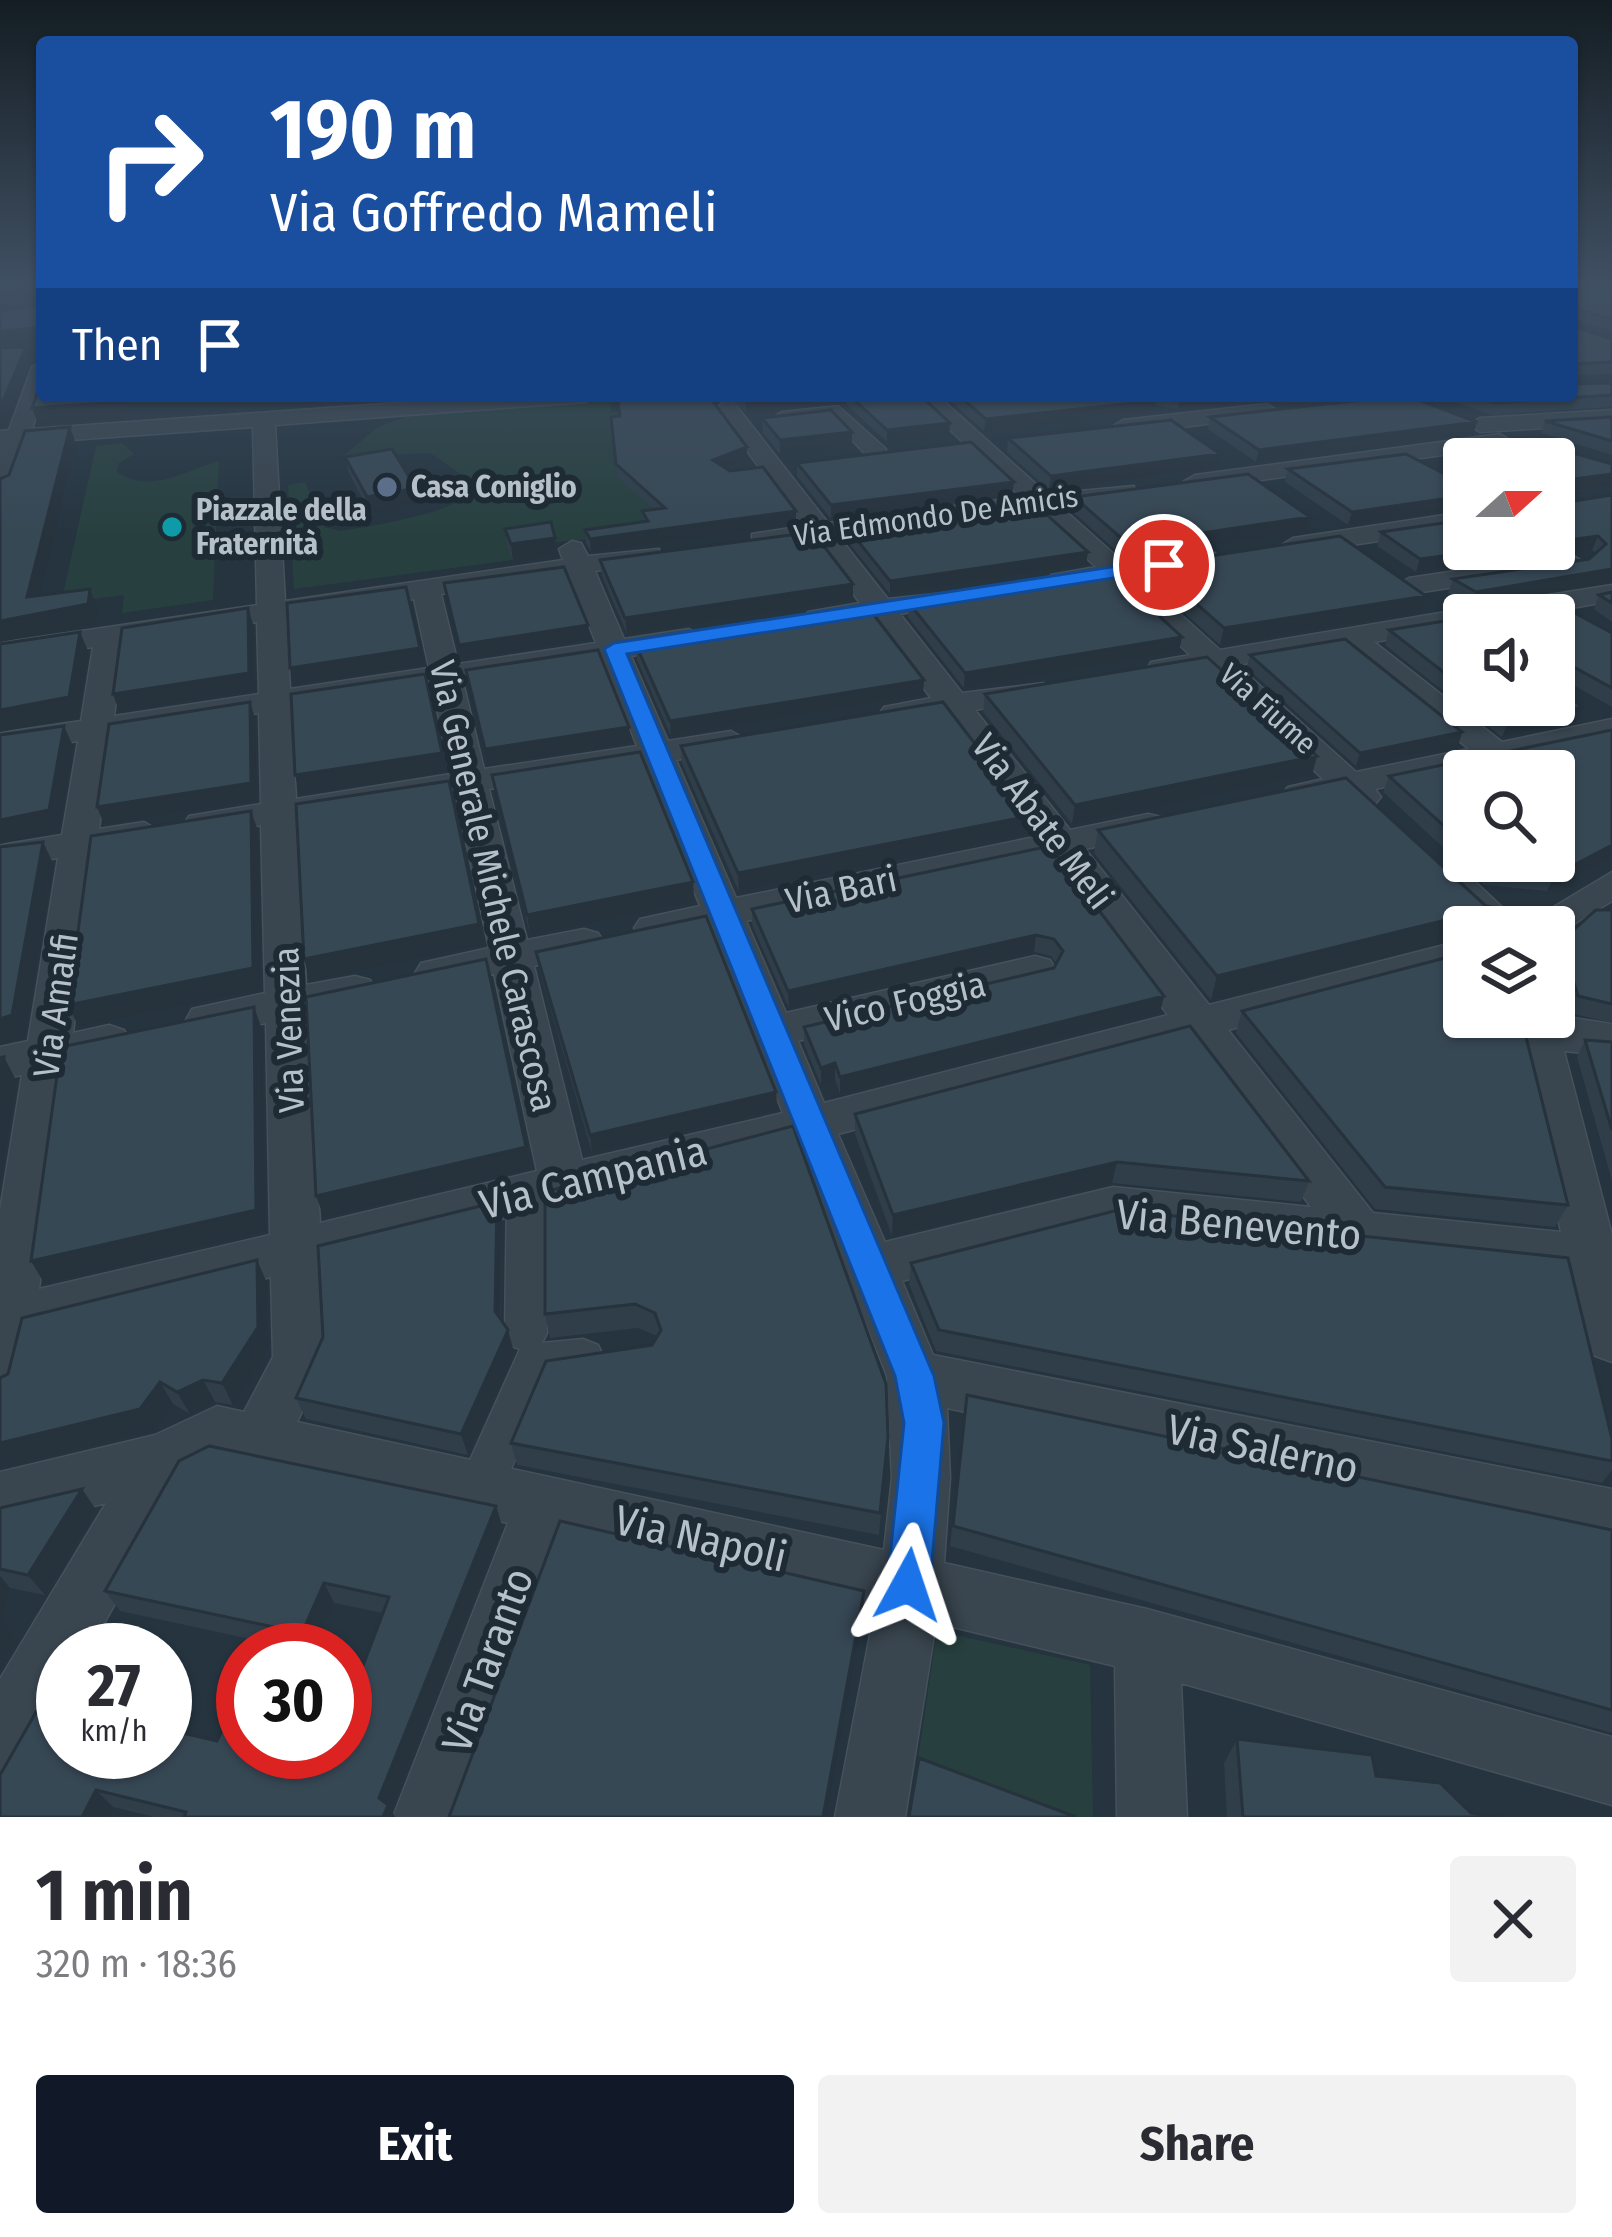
<!DOCTYPE html>
<meta charset="utf-8">
<style>
:root{--surface:#fff;--page:#f2f2f3;--text:#2b2b33;--muted:#7c7c81;--accent:#111827}
body{margin:0;font-family:"Fira Sans Condensed",sans-serif;background:var(--page);color:var(--text);height:100vh;display:flex;flex-direction:column;font-size:45px;white-space:nowrap}
*{box-sizing:border-box;margin:0}
p{font-size:39px;color:var(--muted)}
.icon{flex:none;width:66px;height:66px;fill:none;stroke:currentColor;stroke-width:2;stroke-linecap:round;stroke-linejoin:round}
.map{position:relative;height:1817px;overflow:hidden}
.details{display:flex;flex-direction:column;background:var(--surface);flex:1}
.details>*{flex:none}
.top-card{position:absolute;left:36px;top:36px;width:1542px;height:366px;border-radius:12px;box-shadow:0 3px 9px #0004;background:#1a4fa0;color:#fff;overflow:hidden}
.needle{width:78px;rotate:69deg}
.buttons{position:absolute;left:1443px;top:438px;display:grid;gap:24px}
.buttons a{display:grid;place-items:center;width:132px;height:132px;border-radius:12px;background:var(--surface);box-shadow:0 3px 9px #0004;font-size:60px}
.speed{position:absolute;left:36px;top:1623px;display:flex;gap:24px;font-size:60px;font-weight:700;text-align:center}
.speed>*{display:grid;place-content:center;width:156px;height:156px;border-radius:50%;background:var(--surface);box-shadow:0 3px 9px #0004;line-height:1}
.speed small{font-size:30px;font-weight:400}
.speed .limit{border:18px solid #d22;background:#fff;color:#111}
.pin{position:absolute;display:grid;place-items:center;width:102px;height:102px;color:#fff;margin:-51px;border:6px solid #fff;border-radius:50%;box-shadow:0 3px 12px #0007}
.me{position:absolute;width:132px;margin:-66px;rotate:5deg;stroke-linejoin:round;filter:drop-shadow(0 0 9px #0008)}
.turn{display:flex;align-items:center;gap:42px;height:252px;padding:0 36px;font-size:54px}
.turn .icon{width:156px;height:156px;stroke-width:2.5}
.turn b{display:block;font-size:84px;line-height:102px}
.then{display:flex;align-items:center;height:114px;padding:0 36px;background:#0003;gap:24px;font-size:45px}
.round{display:grid;place-items:center;flex:none;width:126px;height:126px;border-radius:12px;background:var(--page)}
.headline{display:flex;align-items:center;justify-content:space-between;height:204px;padding:0 36px}
h1{font-size:72px;font-weight:700;line-height:90px}
.cta{display:flex;gap:24px;margin-top:auto;padding:24px 36px}
.cta a{flex:1;height:138px;border-radius:12px;background:var(--accent);color:#fff;font-size:48px;font-weight:700;line-height:138px;text-align:center}
.cta a+a{background:var(--page);color:var(--text)}
.map>svg:first-child{display:block}
.green{fill:#27403f}
.lines{fill:none;stroke-linecap:round;stroke-linejoin:round}
.pedestrian-casing{stroke:#45515b;stroke-width:3}
.minor-casing{stroke:#45515b;stroke-width:3}
.pedestrian{fill:#39454f;fill-rule:evenodd}
.minor{fill:#39454f;fill-rule:evenodd}
.wall{fill:#2f3e49;fill-rule:evenodd}
.shaded-wall{fill:#26323c}
.building{fill:#374855;stroke:#26323c;stroke-width:3}
.route{fill:#1a73e8;stroke:#114b97;stroke-width:3}
.service-dot{fill:#5c6f8a;stroke:#1e2a34;stroke-width:4.5}
.culture-dot{fill:#0f9aa8;stroke:#1e2a34;stroke-width:4.5}
.labels{text-anchor:middle;stroke-width:12;stroke-linejoin:round;paint-order:stroke}
.far-poi-label{font-size:30px;font-weight:bold;fill:#b5c0c9;stroke:#1e2a34;text-anchor:start}
.far-street-label{font-size:30px;fill:#b5c0c9;stroke:#1e2a34}
.street-label{font-size:36px;fill:#b5c0c9;stroke:#1e2a34}
.near-street-label{font-size:42px;fill:#b5c0c9;stroke:#1e2a34}
</style>
<div class="map">
<svg width="1612" height="1817" viewBox="0 0 1612 1817">
<rect width="100%" height="100%" fill="#25343f"/>
<path class="green" d="M610,401l1,11 55,-4 37,60 -54,66 -141,12 4,14 -218,29 -6,-104 17,-3 20,45 15,4c31,-5 125,-19 138,-45l-48,-33 -88,4 36,-30 26,-10z
M122,443l12,11 -15,9 -2,9c33,23 69,-2 102,-11l-6,139 -91,13 2,-18 -63,8 35,-157z
M937,1631l153,34 3,152h-80l-98,-38z"/>
<g class="lines">
<g class="pedestrian-casing">
<path id="pedestrian" d="M526,1179l13,4 6,11 2,139 -5,10 41,-4 15,6 6,13 -6,13 -50,9 -52,125 -16,6 -16,-6 -7,-16 63,-140 -9,-3 -6,-13 2,-139 6,-11z"/>
</g>
<g class="minor-casing">
<path id="minor" d="M42,361l1,35 -11,33 463,-33h102l-11,6 -311,23 10,176 278,-41 -4,-11 13,-8 9,2 7,13 71,-7v12l-64,10 29,68 65,-10 15,9 -15,9 -58,9 37,85 63,-10 17,10 -5,7 -67,12 60,138 299,-61 -91,-122 -60,6 -5,-7 5,-7 47,-9 -59,-80 -64,6 -5,-6 5,-6 52,-9 -46,-62 -62,5v-12l51,-8 -88,-118 11,-7 8,2 94,120 193,-26 -107,-101h24l109,98 87,-8v10l-73,11 63,56 91,-10v12l-76,12 81,73 244,-41 12,6h-12v12l-90,15 128,100 110,-23v20l-237,50 6,8 -6,7h-24l-10,-8 -41,9 -18,-11 6,-7 35,-8 -116,-108 -56,5 -4,-7 4,-7 39,-7 -78,-73 -61,5v-12l45,-8 -61,-56 -196,26 49,62 84,-9v12l-72,12 62,79 82,-10 5,7 -5,7 -69,13 95,120 78,-16 13,3 5,8 -5,8 -76,16 124,156 255,-65v28l-236,62 145,183 188,19 -48,-215 41,-2 58,9v32l-48,-5 48,184v127l-19,-7 -22,-79 -458,-49 -211,54 31,74 679,134v60l-665,-141 3,70 -6,85 203,46 465,128v68l-431,-122 6,134h-70l-2,-151 -179,-43 -31,194h-70l40,-208 -311,-74 -101,282h-70l115,-294 -287,-62 -37,20 -95,169h-26c0,48 -14,107 -63,127v-98l106,-176 -106,27v-58l155,-37 62,-29 27,6 29,-55 -2,-80 -238,60 -14,58 -19,7v-192l22,-135 -22,4v-32l28,-6 30,-183 -58,9v-22l62,-10 16,-94 -78,12v-20l81,-12 12,-74 -93,14v-18l257,-38 -4,-178 -225,16 -16,48 -12,7v-67l9,-1 23,-63zM569,575l27,68 -138,21 -17,-70zM414,599l15,69 -139,21 -4,-71zM257,622l2,72 -145,22 10,-74zM1343,647l126,102 -113,23 -119,-107zM603,660l34,86 -153,23 -21,-87zM432,686l19,88 -155,25 -5,-91zM259,713l2,91 -72,12 -5,8 18,11 59,-10 4,168 -73,16 -6,11 6,11 15,4 59,-12 4,212 -231,54 29,-224 56,-13 7,-11 -7,-11 -15,-5 -36,8 23,-181 61,-11 5,-8 -18,-11 -45,7 12,-93zM644,765l56,141 -60,13 -6,9 6,9 14,4 56,-12 73,184 -201,47 -48,-194 64,-15 6,-9 -6,-9 -14,-4 -57,11 -38,-151zM456,795l33,153 -68,15 -6,10 6,10 15,4 58,-13 43,197 -217,52 -12,-209 62,-14 6,-10 -6,-10 -15,-4 -49,9 -9,-165zM1050,857l118,158 -344,88 -26,-62 237,-57 15,-4 6,-10 -6,-10 -15,-4 -249,57 -40,-92zM1187,1041l124,166 -198,-20 -228,55 -47,-108zM796,1145l91,231 5,102 -8,72 -587,-128 30,-63 -5,-95z
M1267,404l11,7 -3,5 -152,18 -11,-7 11,-7z
M838,406l48,43v10h-16l-37,-39 -51,6 -11,-7 11,-7z
M1612,410v14l-132,8 -11,-7 11,-7z
M1500,434l11,7 -3,5 -313,43 -12,-7 12,-7z
M1464,512v16l-171,26 -13,-8 13,-8z
M1570,554l14,8 -4,6 -171,26 -14,-8 14,-8z
M1612,585v16l-80,14 -41,-4 14,-9z
M1454,870l13,4 55,52 90,-54v29l-58,35v-9h-75l-44,-45z"/>
</g>
<use href="#pedestrian" class="pedestrian"/>
<use href="#minor" class="minor"/>
</g>
<path class="wall" d="M1572,282h40v49l-38,-11v7l38,12v35l-38,1 -1,9 39,-1v24l-121,8 -51,-19h132z
M617,396h304l29,27 -1,13 -62,6 -41,-38 -100,8 -20,-15 -10,9 31,53 -21,9 70,57 -205,27 -5,-9 -1,-13 58,-9 -1,-10 11,-2 -36,-32 -6,-60 8,-1z
M945,396h357l-124,13 -22,-4 -6,8 -166,18z
M1210,417l267,5 -4,12 -217,28 -48,-33z
M1612,417v38l-71,-22 4,-12z
M762,418l90,14v14l-72,8 -17,-21z
M1008,438l209,30 -168,22 -42,-38z
M1521,438l91,26v22l-55,7 -1,11 56,-9v87l-133,23 75,-3 58,31v74l-55,-31 -1,10 26,21 -6,15 -74,15 -117,-92 4,-15 68,-11 7,2v84h90v-90h-84l3,-9 -25,-13 5,-14 136,-20 7,-6 -4,-3 -176,22 -39,-26 4,-14 83,-12v29h90v-90h-90v16l-21,-14 4,-13z
M345,457l75,48 -49,9 -22,-41z
M797,463l215,33 -181,23 -34,-43z
M1288,469l176,15v25l-116,16 -63,-43z
M1074,497l236,20 -4,14 -181,28 -53,-48z
M505,529l50,9 2,18 -44,6 -6,-16z
M849,530l237,35 -196,29 -42,-52z
M600,560l253,40 -226,34 -25,-58z
M1152,565l269,47 -201,33 -71,-64z
M1612,592v30l-18,-13 5,-14z
M909,603l270,49 -215,36 -56,-71z
M636,645l287,50 -252,41 -34,-76z
M1250,655l212,77 -4,14 -102,20 -109,-98z
M985,694l327,81 -240,49 -89,-112z
M1612,730v127l-65,34 -63,-6 -101,-93 6,-16zM1464,771h90v90h-90z
M681,746l346,88 -288,58 -57,-129z
M492,775l201,107 1,20 -164,33z
M1098,830l397,78 -8,19h-23l-253,73 -117,-147z
M1050,846l114,150 -4,16 -320,82 -5,-14 -14,5 -17,-41v-17l250,-59 2,-5 -5,-7 -17,-4 -245,56 -37,-83v-16z
M1612,910v113l-42,-10 -16,-53v-4l7,-15z
M536,952l240,140 1,18 -185,43 -53,-184z
M1242,1011l326,194 -13,22 -180,-18 -139,-176z
M1585,1040l27,2v139l-35,-124z
M855,1114l454,67 -8,21 -189,-19 -220,53 -37,-102z
M545,1192l343,245 -9,98 -362,-70 -6,-22 141,-98 5,-9 -19,-8 -88,10 -5,-24z
M502,1223l-1,96 13,33 -46,103 -162,-36 -10,-21z
M911,1263l701,198v9l-10,13 -666,-132 -27,-67z
M267,1283l1,67 -35,55 -18,-3 -25,12 -17,-10 -19,27 -154,37z
M964,1416l648,114v203l-662,-187z
M82,1489l14,21 -51,85 -35,-7 -8,35 16,18 -18,29v-162z
M496,1506l6,20 -111,284 4,7h-241l-41,-10 -6,10h-107l63,-65 154,-11 144,-70 22,-58 -49,-10 -20,47h-12l-182,-39 -15,-20z
M1237,1739l139,37 95,37 31,4h-275l-3,-54z"/>
<path class="shaded-wall" d="M37,288l5,15 -42,4v-15z
M40,327l2,15 -42,5v-15z
M26,347l5,15 -25,64 -6,3v-21z
M122,396h8l-4,22 -88,6 -6,-16z
M224,396h63v2l-61,4z
M391,396h41l-40,3z
M714,396h12l-15,15v-12z
M796,396h50v8l-100,8 -1,-12z
M1157,396l-1,9 -6,8 -166,18 2,-12z
M1195,396h107l-124,13 2,-11z
M1477,422l-4,12 -217,28 3,-12z
M950,423l-1,13 -62,6v-12z
M70,427l6,17 -41,170 55,-25 7,19 -2,15 -95,19v-21l27,-24z
M852,432v14l-72,8v-14z
M747,447v12l-33,14 -1,-13z
M1220,454l-3,14 -168,22 2,-14z
M1612,474v12l-58,7 4,-12z
M1014,482l-2,14 -181,23v-14z
M416,488l4,17 -49,9 -4,-17z
M1464,496v13l-116,16 4,-13z
M796,511v14l-205,27 -1,-13z
M1310,517l-4,14 -181,28 3,-15z
M1598,536l-6,14 -176,22 4,-13 75,-10h59v-7z
M555,538l2,18 -44,6 -2,-18z
M1088,552l-2,13 -196,29v-13z
M1612,569v13l-141,24 5,-14z
M853,584v16l-226,34 -2,-16z
M1426,596l-5,16 -201,33 4,-17z
M248,608l5,16 1,66 -135,21 -6,-17z
M588,625l2,14 -129,20 -2,-14z
M80,632l8,19 -11,66 -77,15v-22z
M1182,637l-3,15 -215,36 1,-15z
M420,648l4,16 -130,20 -4,-16z
M924,680l-1,15 -252,41 -1,-15z
M250,702l5,16 1,82 -152,24 -7,-17z
M1582,707l-6,15 -74,15 6,-15z
M64,726l9,20 -15,85 -58,13v-24z
M629,727l2,15 -143,23 -3,-16z
M1462,732l-4,14 -102,20 4,-13z
M442,753l4,18 -146,23 -5,-19z
M1317,756l-5,19 -240,49 3,-19z
M251,811l7,20 2,158 -182,37 -10,-21z
M1030,816l-3,18 -288,58 -1,-19z
M43,842l10,21 -29,174 -24,8v-26z
M1612,845v12l-65,34 8,-16z
M693,882l1,20 -164,33 -3,-20z
M1495,908l-8,19h-23v10l-253,63 6,-24z
M479,924l5,20 -174,36 -6,-21z
M1036,935l-2,17 -245,56 -1,-17z
M1164,996l-4,16 -320,82v-17z
M254,1007l8,22 3,202 -221,52 -13,-22z
M4,1057l12,23 -16,102v-101z
M835,1063v17l-14,5v-17z
M776,1092l1,18 -185,43 -2,-18z
M526,1147l4,21 -206,49 -8,-21z
M1117,1162l-5,21 -220,53 1,-21z
M497,1202l5,21 -2,110 -5,-22z
M257,1260l10,23 1,67 -35,55 -11,-22z
M508,1330l6,22 -46,103 -7,-21z
M203,1380l12,22 -25,12 -13,-22z
M160,1382l13,22 -19,27 -154,37v-25z
M82,1489l14,21 -51,85 -17,-20z
M496,1506l6,20 -111,284 4,7h-12l-4,-19z
M0,1576l10,12 -8,35 16,18 -18,29z
M324,1583l10,20 -20,47h-3l-9,-17z
M864,1591l-1,21 -37,205h-3z
M165,1669l13,16 -13,24z
M96,1790l17,17 -6,10h-25z"/>
<path class="building" d="M0,282h42v114h80l-1,6 -89,6 10,-28 -2,-53 -40,5v-21l42,-6 -5,-17 -37,4z
M1572,282h40v37l-39,-11 1,19 38,12v23l-36,2 -3,20 39,-1v12l-117,8 -20,-7h97z
M26,347l-26,61v-60z
M617,396h97l-3,3 36,48 -34,13 17,11 33,-4 33,44 -206,28 -5,-9 63,-9 -6,-10 23,-3 -49,-44 -5,-47 9,-1z
M740,396h56l-51,4z
M850,396h71l29,27 -63,7z
M959,396h197l-4,5 -166,18z
M1399,396h9l69,26 -218,28 -49,-33z
M831,410l21,22 -72,8 -18,-22z
M1612,417v24l-67,-20z
M1171,420l49,34 -169,22 -43,-38z
M70,427l-43,170 63,-8 -2,15 -88,17v-142l9,-4 16,-44z
M1521,438l91,26v10l-54,7 -2,23 56,-9v74l-136,23 -23,-13 136,-20 17,-15 -8,-8 -44,6v-83h-90l-17,-11z
M971,442l43,40 -183,23 -34,-42z
M392,449l24,39 -49,9 -22,-40z
M1406,454l58,30v12l-112,16 -64,-43z
M1248,474l62,43 -182,27 -54,-47z
M1036,505l52,47 -198,29 -41,-51z
M1464,520v29h31l-75,10 -39,-27z
M551,522l4,16 -44,6 -6,-15z
M813,532l40,52 -228,34 -25,-58z
M1340,536l86,60 -202,32 -72,-63z
M564,567l24,58 -129,20 -15,-62z
M1112,573l70,64 -217,36 -56,-70z
M406,587l14,61 -130,20 -3,-65z
M1612,592v11l-13,-8z
M1554,602l58,31v55l-53,-29 -3,27 26,21 -74,15 -22,-17h68v-90h-82l1,-10z
M248,608l1,65 -136,21 9,-66z
M870,610l54,70 -254,41 -34,-76z
M1457,619l7,2v67l-75,-58z
M80,632l-11,65 -69,13v-66z
M1345,639l117,93 -102,21 -110,-98z
M598,650l31,77 -144,22 -19,-79z
M1207,657l110,99 -242,49 -90,-111z
M425,674l17,79 -147,22 -4,-81z
M250,702l1,81 -154,24 12,-83z
M943,702l87,114 -292,57 -57,-127z
M64,726l-15,84 -49,10v-85z
M1612,730v115l-57,30 -64,-6 -9,-8h72v-90h-90v73l-75,-68z
M640,752l53,130 -166,33 -35,-140z
M1346,778l140,128 9,2 -278,68 -119,-146z
M449,781l30,143 -175,35 -8,-155z
M251,811l2,157 -185,37 23,-169z
M43,842l-31,173 -12,4v-172z
M1050,846l114,150 -324,81 -5,-14 -14,5 -17,-41 250,-59 9,-17 -9,-12 -18,-4 -248,56 -36,-82z
M1596,910h16v94l-34,-8 -17,-55z
M706,916l70,176 -186,43 -54,-183z
M1464,953v64h57l47,188 -183,-18 -143,-176z
M486,959l40,188 -210,49 -10,-199z
M254,1007l2,203 -225,51 30,-214z
M1190,1026l119,155 -192,-19 -224,53 -38,-101z
M1585,1040l27,2v88z
M4,1057l-4,24v-23z
M793,1126l93,258 2,53 -8,76 -369,-70 35,-82 106,-16 9,-15 -6,-17 -20,-9 -90,10v-122z
M497,1202l-2,109 13,19 -47,104 -165,-36 27,-61 -5,-91z
M1118,1210l450,48 44,181v22l-673,-131 -28,-67z
M257,1260l1,67 -36,56 -19,-3 -26,12 -17,-10 -20,27 -140,34v-65l8,-4 14,-56z
M967,1395l645,135v180l-659,-184z
M209,1446l287,60 -117,292 9,7 -5,12h-199l2,-5 -90,-22 -14,27h-82v-42l63,-110v87h102v-23l52,12 26,-56v67h102v-85l16,4 28,-74 -65,-14 -22,50 -197,-42 74,-130z
M82,1489l-54,86 -28,-6v-61z
M560,1521l304,70 -41,226h-374z
M76,1643l27,7h-31z
M1237,1739l135,16 4,21 64,7 31,30 31,4h-259z
M919,1758l157,59h-167z"/>
<linearGradient id="sky" x2="0" y2="1"><stop stop-color="#141d23"/><stop offset="0.53" stop-color="#405063"/><stop offset="1" stop-color="#405063" stop-opacity="0"/></linearGradient>
<rect width="1612" height="536" fill="url(#sky)"/>
<path class="route" d="M1164,559l7,2v8l-544,85 307,722 10,47 -14,162 -6,15 -16,7 -15,-7 -6,-15 17,-162 -9,-47 -291,-727 10,-6z"/>
<circle class="service-dot" cx="387" cy="487" r="12"/>
<circle class="culture-dot" cx="172" cy="527" r="12"/>
<g class="labels">
<g class="far-poi-label">
<text x="411" y="497">Casa Coniglio</text>
<text x="196" y="520">Piazzale della<tspan x="196" dy="34">Fraternità</tspan></text>
</g>
<g class="far-street-label">
<text transform="translate(936 516) rotate(-8)" y="10">Via Edmondo De Amicis</text>
<text transform="translate(1268 709) rotate(42)" y="10">Via Fiume</text>
</g>
<g class="street-label">
<text transform="translate(1043 821) rotate(53)" y="13">Via Abate Meli</text>
<text transform="translate(494 886) rotate(77)" y="13">Via Generale Michele Carascosa</text>
<text transform="translate(841 889) rotate(-12)" y="13">Via Bari</text>
<text transform="translate(905 1001) rotate(-13)" y="13">Vico Foggia</text>
<text transform="translate(55 1005) rotate(-82)" y="13">Via Amalfi</text>
<text transform="translate(288 1030) rotate(-92)" y="13">Via Venezia</text>
</g>
<g class="near-street-label">
<text transform="translate(593 1177) rotate(-14)" y="15">Via Campania</text>
<text transform="translate(1239 1224) rotate(5)" y="15">Via Benevento</text>
<text transform="translate(1263 1448) rotate(12)" y="15">Via Salerno</text>
<text transform="translate(701 1538) rotate(13)" y="15">Via Napoli</text>
<text transform="translate(487 1660) rotate(-70)" y="15">Via Taranto</text>
</g>
</g>
</svg>
<div class="buttons">
<a><svg class="needle" viewBox="-14 -14 28 28"><path d="M0-13l5 13h-10z" fill="#e53935"/><path d="M0 13l5-13h-10z" fill="#7c7c81"/></svg></a>
<a><svg class="icon" aria-label="sound" viewBox="0 0 24 24"><path d="M4 9h4l5-4v14l-5-4H4zM17 9q2 3 0 6"/></svg></a>
<a><svg class="icon" aria-label="search" viewBox="0 0 24 24"><circle cx="10" cy="10" r="6"/><path d="M15 15l6 6"/></svg></a>
<a><svg class="icon" aria-label="layers" viewBox="0 0 24 24"><path d="M12 4l9 5-9 5-9-5zM3 14l9 5 9-5"/></svg></a>
</div>
<div class="speed"><div>27<small>km/h</small></div><div class="limit">30</div></div>
<div class="pin" style="left:1164px;top:565px;background:#d93025"><svg class="icon" aria-label="arrive" viewBox="0 0 24 24"><path d="M6 21V4h12l-3 4 3 4H6"/></svg></div>
<svg class="me" style="left:908px;top:1585px" viewBox="-20 -20 40 40"><path d="M0-17L14 15 0 8-14 15z" fill="#1a73e8" stroke="#fff" stroke-width="4"/></svg>
<div class="top-card">
<div class="turn"><svg class="icon" aria-label="right" viewBox="0 0 24 24"><path d="M7 20v-9h11M14 6l5 5-5 5"/></svg><div><b>190 m</b>Via Goffredo Mameli</div></div>
<div class="then">Then<svg class="icon" aria-label="arrive" viewBox="0 0 24 24"><path d="M6 21V4h12l-3 4 3 4H6"/></svg></div>
</div>
</div>
<section class="details">
<div class="headline"><div><h1>1 min</h1><p>320 m · 18:36</p></div><a class="round"><svg class="icon" aria-label="close" viewBox="0 0 24 24"><path d="M6 6l12 12M18 6L6 18"/></svg></a></div>
<div class="cta"><a>Exit</a><a>Share</a></div>
</section>
